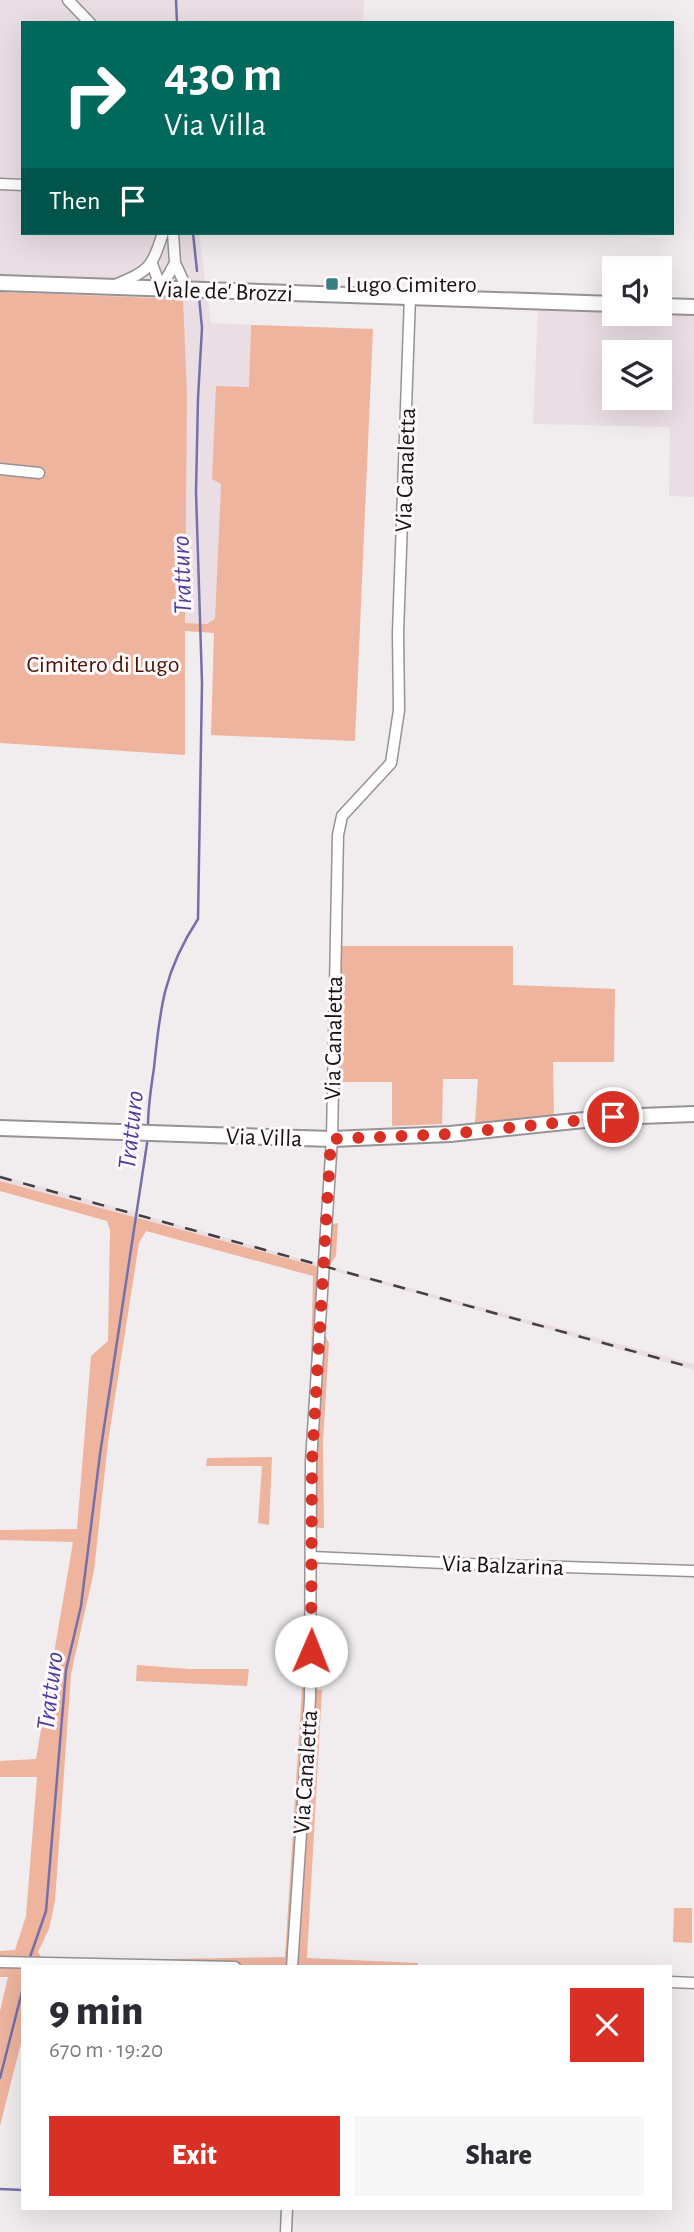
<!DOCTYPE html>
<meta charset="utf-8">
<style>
:root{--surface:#fff;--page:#f7f7f7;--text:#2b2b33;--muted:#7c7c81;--accent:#d93025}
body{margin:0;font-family:"Alegreya Sans",sans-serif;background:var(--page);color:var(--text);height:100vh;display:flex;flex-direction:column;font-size:26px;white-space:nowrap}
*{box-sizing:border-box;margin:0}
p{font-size:23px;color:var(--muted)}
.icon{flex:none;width:38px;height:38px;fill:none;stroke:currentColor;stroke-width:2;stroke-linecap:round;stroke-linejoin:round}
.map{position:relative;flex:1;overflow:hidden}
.details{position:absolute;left:21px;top:1965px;width:651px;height:245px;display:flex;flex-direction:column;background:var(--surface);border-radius:0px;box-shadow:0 7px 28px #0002}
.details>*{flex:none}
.top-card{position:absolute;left:21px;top:21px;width:653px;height:214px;border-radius:0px;box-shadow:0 7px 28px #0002;background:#00695c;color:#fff;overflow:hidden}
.buttons{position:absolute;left:602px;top:256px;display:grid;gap:14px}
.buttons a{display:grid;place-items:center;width:70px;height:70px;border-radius:0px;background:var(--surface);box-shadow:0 7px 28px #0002;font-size:35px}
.pin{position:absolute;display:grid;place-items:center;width:60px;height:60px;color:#fff;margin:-30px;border:4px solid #fff;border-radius:50%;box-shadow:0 2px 7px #0007}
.me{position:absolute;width:77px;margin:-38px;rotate:1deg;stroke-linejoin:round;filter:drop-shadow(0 0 5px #0008)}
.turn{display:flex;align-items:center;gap:24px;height:147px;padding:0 28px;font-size:32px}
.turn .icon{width:91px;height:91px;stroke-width:2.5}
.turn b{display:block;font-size:49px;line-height:60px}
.then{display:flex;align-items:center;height:66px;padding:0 28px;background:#0003;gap:14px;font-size:26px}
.round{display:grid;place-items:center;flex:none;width:74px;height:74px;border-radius:0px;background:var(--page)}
.overview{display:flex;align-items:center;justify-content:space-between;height:119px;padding:0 28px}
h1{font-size:42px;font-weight:800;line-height:52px}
.primary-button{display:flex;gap:14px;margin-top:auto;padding:14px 28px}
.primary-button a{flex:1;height:80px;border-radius:0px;background:var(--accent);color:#fff;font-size:28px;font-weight:800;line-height:80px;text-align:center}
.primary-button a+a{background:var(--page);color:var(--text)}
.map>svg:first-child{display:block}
.built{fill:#eadee4;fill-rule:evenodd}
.green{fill:#eeb49e}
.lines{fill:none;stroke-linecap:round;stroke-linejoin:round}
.stream{stroke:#7470a9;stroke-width:2.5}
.street-casing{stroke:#979295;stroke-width:13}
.secondary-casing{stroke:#979295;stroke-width:18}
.street{stroke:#fff;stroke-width:10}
.secondary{stroke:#fff;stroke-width:14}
.rail{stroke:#413f41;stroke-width:2.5;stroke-dasharray:12 12;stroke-linecap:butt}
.route{stroke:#d93025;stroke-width:12;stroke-dasharray:0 21.6}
.poi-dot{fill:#377f82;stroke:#fef9fc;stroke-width:2.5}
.labels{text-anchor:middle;stroke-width:6;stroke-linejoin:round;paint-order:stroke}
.poi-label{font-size:24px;fill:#151415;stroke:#fef9fc;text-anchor:start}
.street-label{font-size:24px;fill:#151415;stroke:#fef9fc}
.park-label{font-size:24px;fill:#4b1500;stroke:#fef9fc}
.water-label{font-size:26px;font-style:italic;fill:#4c3d9c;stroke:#fef9fc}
</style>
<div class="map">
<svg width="694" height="2232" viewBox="0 0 694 2232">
<rect width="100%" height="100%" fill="#f1ecee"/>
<path class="built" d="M0,0h364l-1,23h-340v210h176l12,90 40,2 -2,63 -32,-2 -5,92 9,6 -6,135 -8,5 -22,-1 -2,-324 -183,-7z
M538,308l156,7v182l-25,-1 1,-69 -137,-3zM614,352h46v45h-46z
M0,1175l320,89v3l-320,-86z
M328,1266l366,98v6l-367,-101z"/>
<path class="green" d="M0,292l183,7 4,94 -2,230 22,1 8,-5 6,-135 -9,-5 4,-93 33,1 2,-62 122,4 -18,412 -144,-6 3,-102 -29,-2v124l-185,-12z
M342,946h171v39l102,4 -1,73h-61l1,53 -79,8 3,-44h-35l-1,45 -50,2v-44h-52z
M0,1181l320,86 1,-41 17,-3 -2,33 -9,13 -3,65 5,9 -6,99 1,86 -17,-1 6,-251 -167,-45 -7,12 -31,199 -14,129 -23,103 -16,227 -6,28 -11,23 3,5 81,3 163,-3 17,-269 20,2 -15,268 111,5v4h-395v68l-23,91v-115l8,-34h-8v-26l15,-1 11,-34 11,-139h-37v-16l36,-2 37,-217 -73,-2v-10l77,-1 14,-173 17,-15 2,-111 -3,-9 -107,-30z
M272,1457l-3,68 -11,-2 4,-57h-56l1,-8z
M137,1665l52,4h60l-2,17 -111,-5z
M674,1908h18v35l-19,-1z"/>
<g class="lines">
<path class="stream" d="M176,0l1,23
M193,233l4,38
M148,1127c0,-20 3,-40 6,-59 6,-61 10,-97 44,-149l4,-236 -6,-191 2,-94 4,-70 -3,-31
M29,1960l17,-49 20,-241 15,-64 19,-152 48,-317
M0,2078l23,-90
M0,2189l23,1
M281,2209v-1"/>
<g class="street-casing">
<path id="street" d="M68,0l22,23
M0,184l23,1
M173,233l2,30 12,26
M152,264l9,24 14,-25
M115,285c35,-15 36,-16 48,-52
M0,469l39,4
M312,1557l154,7 228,7
M0,1962l235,5
M292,1967l18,-268 1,-238 21,-322 6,-304 4,-19 49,-53 8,-53 -1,-77 12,-337
M670,1982l24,1
M286,2232l1,-24"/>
</g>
<g class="secondary-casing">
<path id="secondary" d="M0,283l614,21
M660,306l34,1
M0,1128l332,11 118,-5 163,-17 81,-3"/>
</g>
<use href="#street" class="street"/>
<use href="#secondary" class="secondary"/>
<path class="rail" d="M0,1177l694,191"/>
</g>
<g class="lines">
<path class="route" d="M311,1651l1,-190 19,-322 119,-5 163,-17"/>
</g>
<rect class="poi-dot" x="325" y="277" width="14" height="14" rx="3.5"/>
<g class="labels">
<g class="poi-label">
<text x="346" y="292">Lugo Cimitero</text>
</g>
<g class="street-label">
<text transform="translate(223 291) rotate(2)" y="8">Viale de' Brozzi</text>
<text transform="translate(405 470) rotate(-88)" y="8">Via Canaletta</text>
<text transform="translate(333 1038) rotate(-89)" y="8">Via Canaletta</text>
<text transform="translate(264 1137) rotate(2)" y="8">Via Villa</text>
<text transform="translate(503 1565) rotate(2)" y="8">Via Balzarina</text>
<text transform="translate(305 1772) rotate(-86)" y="8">Via Canaletta</text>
</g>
<g class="park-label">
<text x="103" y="672">Cimitero di Lugo</text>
</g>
<g class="water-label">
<text transform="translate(181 575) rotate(-92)" y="9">Tratturo</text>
<text transform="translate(130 1130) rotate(-84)" y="9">Tratturo</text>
<text transform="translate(49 1691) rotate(-83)" y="9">Tratturo</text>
</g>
</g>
</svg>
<div class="buttons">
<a><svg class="icon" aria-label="sound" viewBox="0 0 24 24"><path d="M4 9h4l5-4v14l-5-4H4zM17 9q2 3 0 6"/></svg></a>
<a><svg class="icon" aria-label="layers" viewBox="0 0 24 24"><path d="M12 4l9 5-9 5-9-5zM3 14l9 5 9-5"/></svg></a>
</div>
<div class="pin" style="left:613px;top:1117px;background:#d93025"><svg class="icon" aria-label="arrive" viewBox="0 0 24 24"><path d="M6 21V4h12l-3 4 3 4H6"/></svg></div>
<svg class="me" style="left:311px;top:1651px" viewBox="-20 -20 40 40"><circle r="19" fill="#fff"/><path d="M0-13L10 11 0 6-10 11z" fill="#d93025"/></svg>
<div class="top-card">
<div class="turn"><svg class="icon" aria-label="right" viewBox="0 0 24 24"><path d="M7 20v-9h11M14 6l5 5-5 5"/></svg><div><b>430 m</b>Via Villa</div></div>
<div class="then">Then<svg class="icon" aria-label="arrive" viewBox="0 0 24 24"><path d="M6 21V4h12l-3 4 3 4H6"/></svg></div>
</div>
<section class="details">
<div class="overview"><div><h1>9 min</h1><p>670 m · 19:20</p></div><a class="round" style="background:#d93025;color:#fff"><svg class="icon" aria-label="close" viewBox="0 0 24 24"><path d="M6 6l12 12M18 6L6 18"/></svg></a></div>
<div class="primary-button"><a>Exit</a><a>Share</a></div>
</section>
</div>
